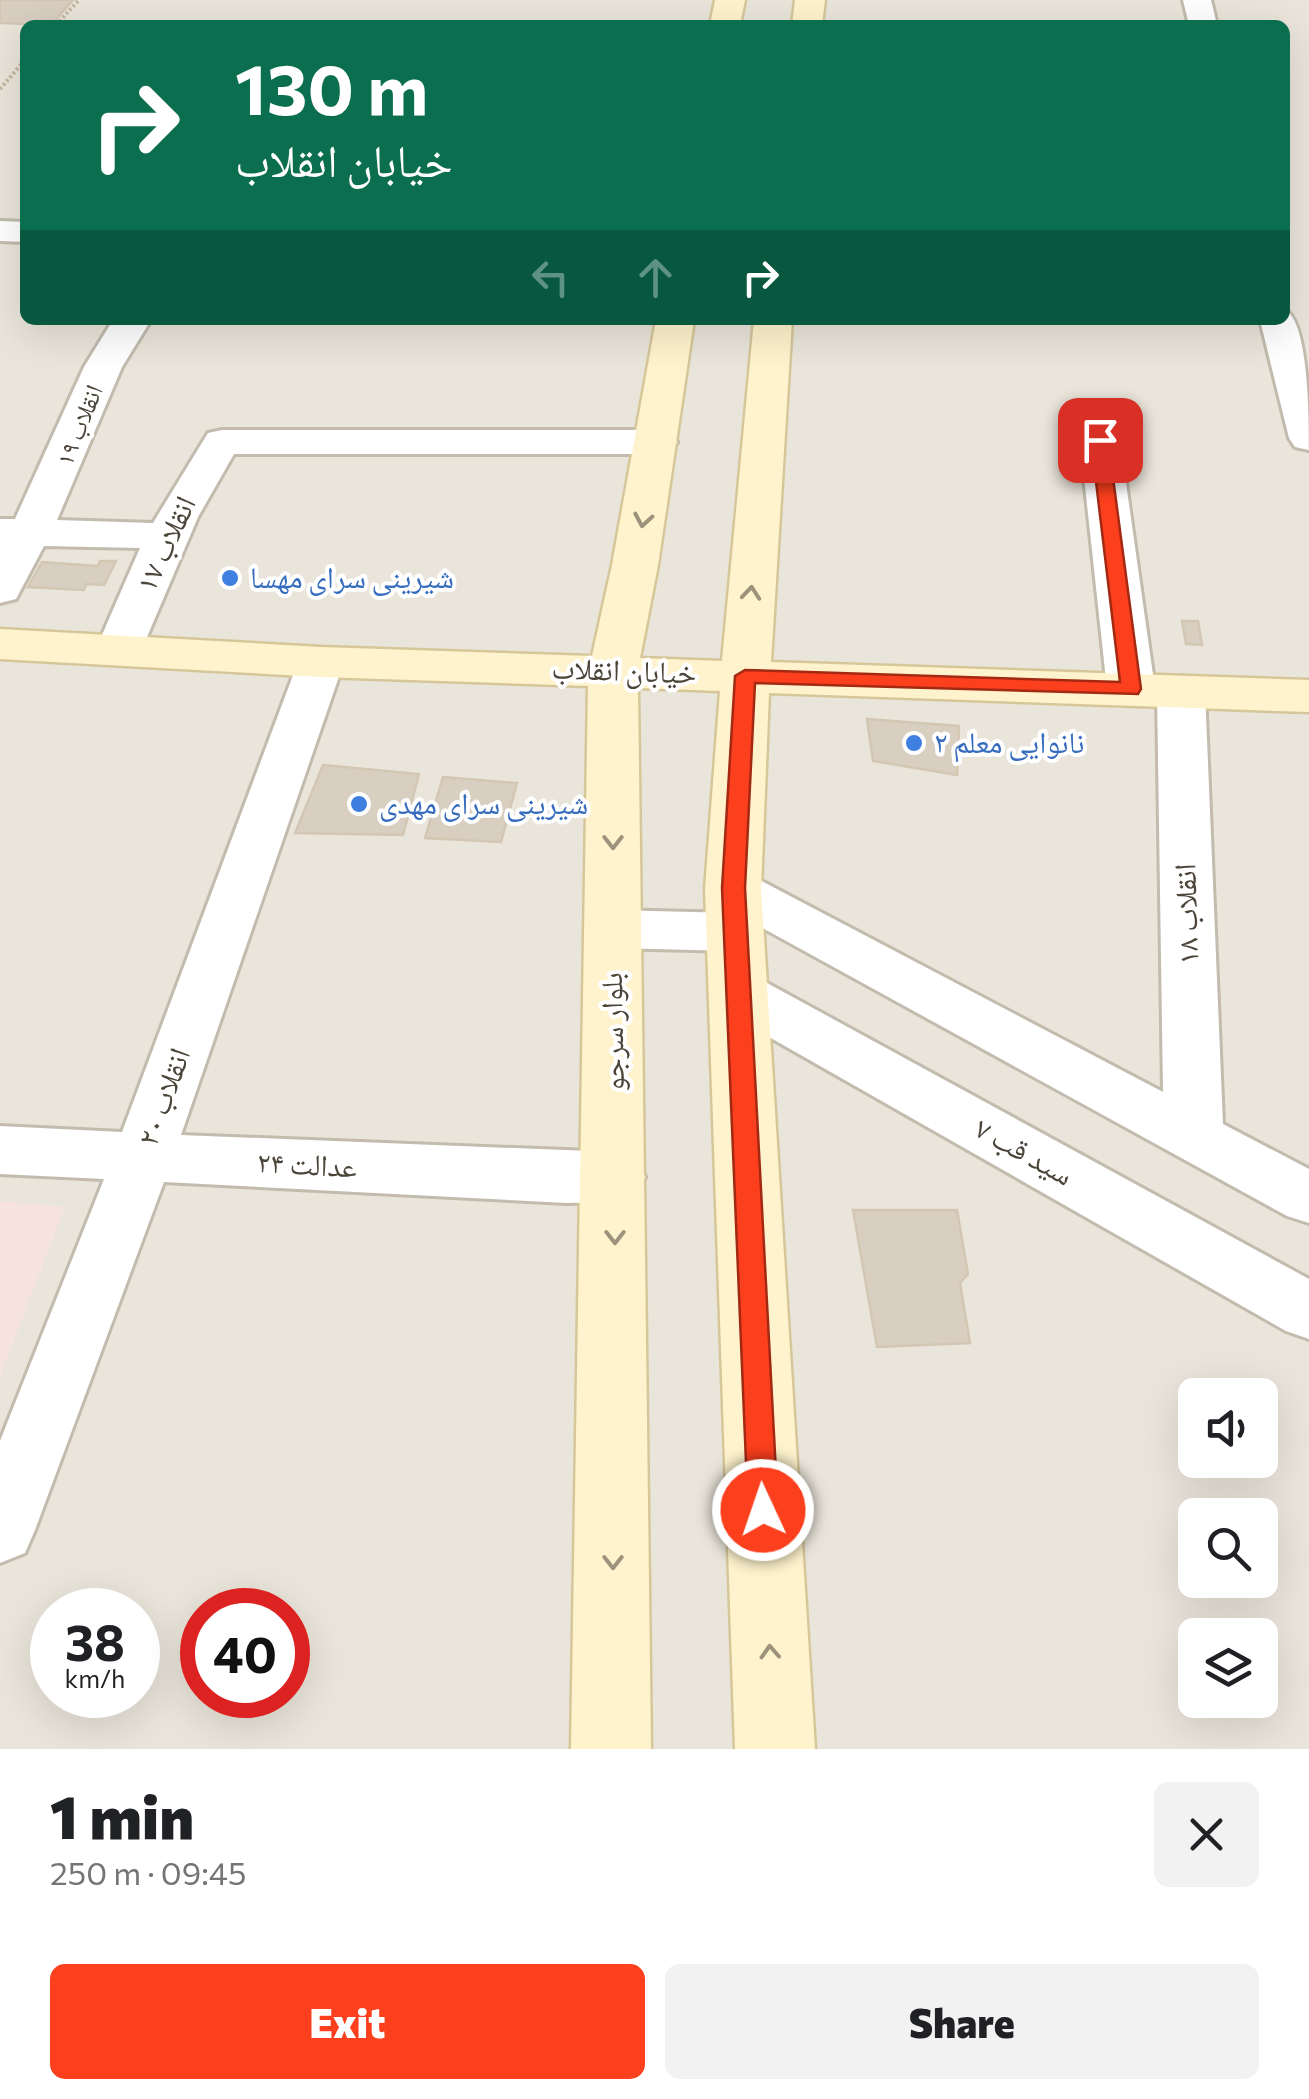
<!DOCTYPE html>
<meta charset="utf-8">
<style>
:root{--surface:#fff;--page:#f2f2f2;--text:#202124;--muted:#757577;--accent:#fc3f1d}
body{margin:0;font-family:Commissioner,"Noto Naskh Arabic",sans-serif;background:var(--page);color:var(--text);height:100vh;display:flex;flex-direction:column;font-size:38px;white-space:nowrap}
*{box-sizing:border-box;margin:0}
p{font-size:32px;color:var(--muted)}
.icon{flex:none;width:55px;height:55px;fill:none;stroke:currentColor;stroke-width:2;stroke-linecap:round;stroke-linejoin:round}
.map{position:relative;height:1749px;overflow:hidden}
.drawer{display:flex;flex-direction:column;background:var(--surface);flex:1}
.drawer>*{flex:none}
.banner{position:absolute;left:20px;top:20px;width:1270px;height:305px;border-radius:15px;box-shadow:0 10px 40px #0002;background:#0b6e4f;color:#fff;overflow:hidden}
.fabs{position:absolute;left:1178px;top:1378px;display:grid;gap:20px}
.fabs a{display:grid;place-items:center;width:100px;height:100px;border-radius:15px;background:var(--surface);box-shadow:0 10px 40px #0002;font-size:50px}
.speed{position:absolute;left:30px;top:1588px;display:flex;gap:20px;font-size:50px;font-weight:700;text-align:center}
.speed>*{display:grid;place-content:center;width:130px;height:130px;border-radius:50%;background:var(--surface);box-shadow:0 10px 40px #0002;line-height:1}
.speed small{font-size:25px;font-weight:400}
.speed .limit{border:15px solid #d22;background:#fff;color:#111}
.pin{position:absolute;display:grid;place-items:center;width:85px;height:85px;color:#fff;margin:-42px;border-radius:20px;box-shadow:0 5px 15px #0006}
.me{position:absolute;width:110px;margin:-55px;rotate:357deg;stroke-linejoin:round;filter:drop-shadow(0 0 8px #0008)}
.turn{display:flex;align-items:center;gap:35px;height:210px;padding:0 50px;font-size:45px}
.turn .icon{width:130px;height:130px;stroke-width:2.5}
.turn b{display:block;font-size:70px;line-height:85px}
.lanes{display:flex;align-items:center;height:95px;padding:0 50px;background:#0003;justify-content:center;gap:50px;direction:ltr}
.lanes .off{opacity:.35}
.round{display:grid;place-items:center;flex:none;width:105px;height:105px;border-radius:15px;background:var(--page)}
.head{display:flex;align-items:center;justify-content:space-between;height:170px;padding:0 50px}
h1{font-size:60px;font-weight:800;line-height:75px}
.action{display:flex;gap:20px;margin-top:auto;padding:20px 50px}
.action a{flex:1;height:115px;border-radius:15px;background:var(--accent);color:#fff;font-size:40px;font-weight:800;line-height:115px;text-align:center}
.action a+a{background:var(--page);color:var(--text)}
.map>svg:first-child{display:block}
.residential{fill:#eae5da;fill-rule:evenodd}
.medical{fill:#f6e3e0}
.building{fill:#d8cfc1;stroke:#d3c7b4;stroke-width:2.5}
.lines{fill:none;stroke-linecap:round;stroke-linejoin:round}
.street-casing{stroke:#c2bbae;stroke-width:6}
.secondary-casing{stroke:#d6c79b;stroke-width:5}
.path{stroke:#c4b79f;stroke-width:4;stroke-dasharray:2.5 2.5;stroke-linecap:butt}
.street{fill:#fff;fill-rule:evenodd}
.secondary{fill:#fff3cd;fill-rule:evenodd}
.oneway{stroke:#9c937c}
.route{fill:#fc3f1d;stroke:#a42913;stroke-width:2.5}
.shop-dot{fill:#3f7fe0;stroke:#fff;stroke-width:4}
.labels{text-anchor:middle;stroke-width:8;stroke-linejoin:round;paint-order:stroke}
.far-street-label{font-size:25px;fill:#4b4439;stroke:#fff}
.street-label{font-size:30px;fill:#4b4439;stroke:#fff}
.shop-label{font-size:30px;fill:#366cbe;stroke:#fff;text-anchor:start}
</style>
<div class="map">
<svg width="1309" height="1749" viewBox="0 0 1309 1749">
<rect width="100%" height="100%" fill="#f6f3ec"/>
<path class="residential" d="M0,0h1309v1749h-1309zM25,25h1260v295h-1260zM1195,1395h65v65h-65zM1195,1515h65v65h-65zM52,1610h86v85h-86zM202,1610h86v85h-86zM1195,1635h65v65h-65z"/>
<path class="medical" d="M0,1201l65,6 -65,170z"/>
<path class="building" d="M0,0h73l-22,25 -51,-2z
M100,561h16l-12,24 -18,-1 -2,6 -56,-3 14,-25 56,4z
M1182,621h16l4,24 -16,-1z
M867,719l92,7 -2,49 -84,-14z
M323,765l96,9 -16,61 -108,-2z
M443,777l74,6 -16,59 -76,-4z
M853,1210h104l11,64 -8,9 10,60 -93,4z"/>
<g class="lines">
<g class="street-casing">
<path id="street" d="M1183,0h28l6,25h-28z
M0,221l25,1v20l-25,-1z
M1285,310c24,11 24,111 24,140l-14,-3 -6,-9 -29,-118h25z
M113,320h38l-29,47 -65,153 96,3 55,-90 14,-3h435l14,3 6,9 -6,9 -14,3h-423l-36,63 -57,134 -7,10 -16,4 -16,-4 -7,-10 45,-103 -96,-2 -28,53 -16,4v-84h15l69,-152z
M1100,428l14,3 6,9 35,249 -7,10 -17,5 -17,-5 -7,-10 -27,-249 6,-9z
M321,648l16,4 7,10 -163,473 434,17 22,8 8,17 -8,17 -22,8 -49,1 -402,-21 -129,348 -10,23 -25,10v-122l104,-262 -104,-5v-48l122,6 176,-470 7,-10z
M1181,676l17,4 7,11 18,433 86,45v54l-22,-7 -528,-290 3,6 -8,14 -19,5 -123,-3 -19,-5 -8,-14 8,-14 19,-5 121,3 -19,-11 -7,-13 7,-13 19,-6 19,6 411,216 -6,-401 7,-11z
M738,972l20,6 551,301v60l-23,-8 -568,-323 -8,-15 8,-15z"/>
</g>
<g class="secondary-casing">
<path id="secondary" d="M715,0h30l-5,25h-30z
M795,0h30l-3,25h-30z
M656,320h38l-36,245 -18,93 82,3 32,-341h38l-21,342 538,18v32l-540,-19 -8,196 54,860h-80l-30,-860 15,-198 -82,-3 13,1061h-80l17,-1063 -267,-9 -321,-18v-30l321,18 271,9 20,-91z"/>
</g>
<path class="path" d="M56,25l23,-25
M0,89l25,-29"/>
<use href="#street" class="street"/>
<use href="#secondary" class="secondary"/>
</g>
<defs><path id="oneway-chevron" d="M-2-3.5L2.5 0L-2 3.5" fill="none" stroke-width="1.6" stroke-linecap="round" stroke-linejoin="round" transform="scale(2.5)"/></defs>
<g class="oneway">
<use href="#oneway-chevron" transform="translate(643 520) rotate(100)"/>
<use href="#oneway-chevron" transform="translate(751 593) rotate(-85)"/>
<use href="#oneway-chevron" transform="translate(613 842) rotate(90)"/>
<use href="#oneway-chevron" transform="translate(615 1237) rotate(90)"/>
<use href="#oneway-chevron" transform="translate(613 1562) rotate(90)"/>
<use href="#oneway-chevron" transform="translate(770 1652) rotate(-93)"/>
</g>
<path class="route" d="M1100,435l8,5 33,249 -3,5 -383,-11 -10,205 33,622 -4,10 -11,4 -11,-4 -4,-10 -26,-622 13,-212 10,-6 375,12 -29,-242z"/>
<g class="shop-dot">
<circle cx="230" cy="578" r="10"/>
<circle cx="914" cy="743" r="10"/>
<circle cx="359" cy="804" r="10"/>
</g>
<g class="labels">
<g class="far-street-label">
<text transform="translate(79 425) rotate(-68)" y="9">انقلاب ۱۹</text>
</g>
<g class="street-label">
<text transform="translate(166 544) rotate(-65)" y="10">انقلاب ۱۷</text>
<text transform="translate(624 671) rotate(2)" y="10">خیابان انقلاب</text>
<text transform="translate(1187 914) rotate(-92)" y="10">انقلاب ۱۸</text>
<text transform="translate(613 1032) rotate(-91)" y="10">بلوار سرجو</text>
<text transform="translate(164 1097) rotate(-70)" y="10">انقلاب ۲۰</text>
<text transform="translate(1024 1152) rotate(29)" y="10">سید قب ۷</text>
<text transform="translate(307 1165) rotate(3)" y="10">عدالت ۲۴</text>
</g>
<g class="shop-label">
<text x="250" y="588">شیرینی سرای مهسا</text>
<text x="934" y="753">نانوایی معلم ۲</text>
<text x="379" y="814">شیرینی سرای مهدی</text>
</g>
</g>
</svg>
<div class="fabs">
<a><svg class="icon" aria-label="sound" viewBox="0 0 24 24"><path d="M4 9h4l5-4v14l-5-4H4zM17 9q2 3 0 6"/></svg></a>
<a><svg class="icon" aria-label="search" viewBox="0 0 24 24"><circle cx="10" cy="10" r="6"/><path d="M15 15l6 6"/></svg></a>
<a><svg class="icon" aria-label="layers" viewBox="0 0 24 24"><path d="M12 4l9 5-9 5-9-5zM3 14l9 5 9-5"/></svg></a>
</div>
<div class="speed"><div>38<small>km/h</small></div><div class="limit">40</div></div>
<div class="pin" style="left:1100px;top:440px;background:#d93025"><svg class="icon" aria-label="arrive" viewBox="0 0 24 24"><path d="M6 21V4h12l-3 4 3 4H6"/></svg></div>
<svg class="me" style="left:763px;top:1510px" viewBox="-20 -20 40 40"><circle r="17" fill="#fc3f1d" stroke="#fff" stroke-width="3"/><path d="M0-11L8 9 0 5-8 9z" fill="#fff"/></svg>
<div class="banner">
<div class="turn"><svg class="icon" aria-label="right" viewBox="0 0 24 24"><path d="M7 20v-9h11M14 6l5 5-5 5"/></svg><div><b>130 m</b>خیابان انقلاب</div></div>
<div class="lanes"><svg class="icon off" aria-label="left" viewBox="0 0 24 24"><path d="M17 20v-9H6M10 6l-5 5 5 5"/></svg><svg class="icon off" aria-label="ahead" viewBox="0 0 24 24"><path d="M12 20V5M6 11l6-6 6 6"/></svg><svg class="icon" aria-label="right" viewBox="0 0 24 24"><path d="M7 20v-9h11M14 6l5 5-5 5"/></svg></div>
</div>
</div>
<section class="drawer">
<div class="head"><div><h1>1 min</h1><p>250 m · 09:45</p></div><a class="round"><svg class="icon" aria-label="close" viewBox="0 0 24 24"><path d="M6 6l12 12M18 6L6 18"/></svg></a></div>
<div class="action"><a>Exit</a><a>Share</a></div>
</section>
